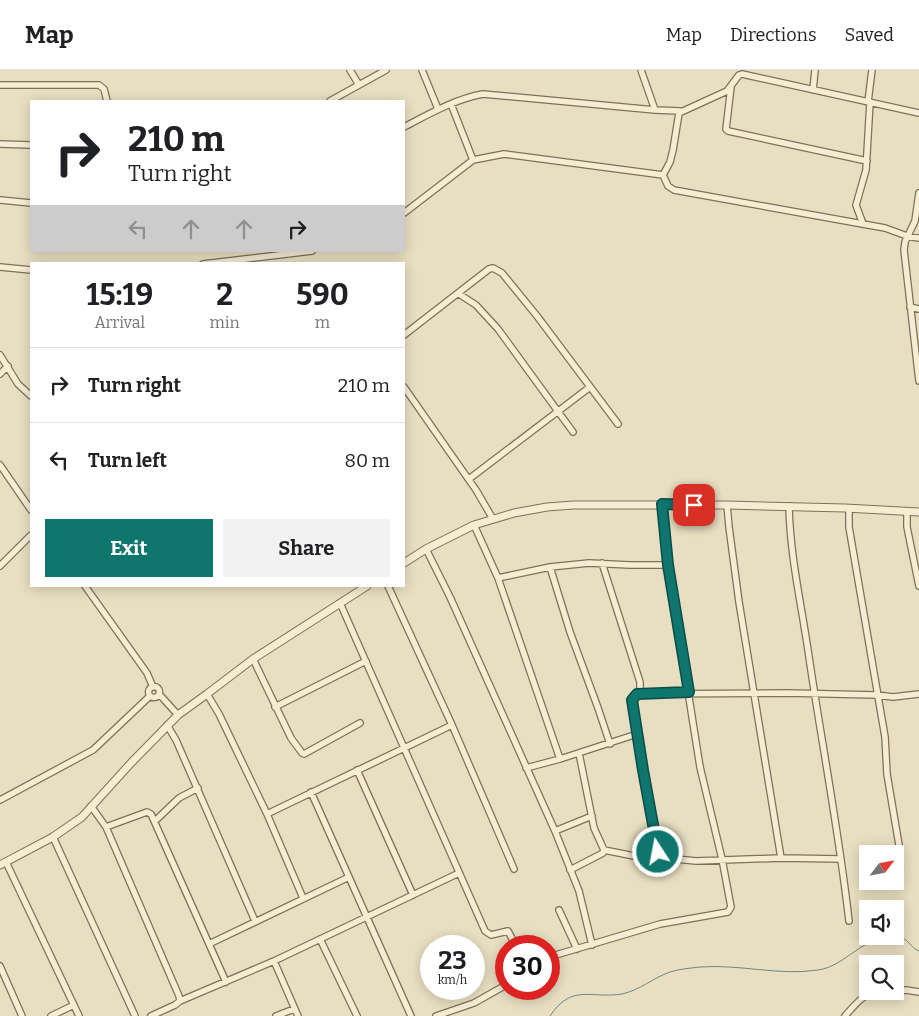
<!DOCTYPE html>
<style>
:root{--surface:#fff;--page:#f2f2f2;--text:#202124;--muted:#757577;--line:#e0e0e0;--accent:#0f766e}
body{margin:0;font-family:Bitter,serif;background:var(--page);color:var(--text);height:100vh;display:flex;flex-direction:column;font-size:19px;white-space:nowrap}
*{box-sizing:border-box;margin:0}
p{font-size:16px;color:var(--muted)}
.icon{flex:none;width:28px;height:28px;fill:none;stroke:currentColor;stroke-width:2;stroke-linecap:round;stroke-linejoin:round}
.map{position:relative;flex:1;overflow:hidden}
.side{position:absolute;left:30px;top:192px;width:375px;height:325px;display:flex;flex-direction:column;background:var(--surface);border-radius:0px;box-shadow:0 2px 12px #0003}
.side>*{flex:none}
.top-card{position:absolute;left:30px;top:30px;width:375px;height:152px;border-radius:0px;box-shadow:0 2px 12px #0003;background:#fff;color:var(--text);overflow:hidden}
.needle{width:32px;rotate:58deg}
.buttons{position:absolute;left:859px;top:775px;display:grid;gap:10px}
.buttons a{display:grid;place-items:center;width:45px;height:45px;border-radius:0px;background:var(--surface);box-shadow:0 2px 12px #0003;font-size:25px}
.speed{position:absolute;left:420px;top:865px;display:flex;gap:10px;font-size:25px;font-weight:700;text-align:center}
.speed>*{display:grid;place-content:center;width:65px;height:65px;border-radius:50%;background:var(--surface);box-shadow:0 2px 12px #0003;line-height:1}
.speed small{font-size:12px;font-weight:400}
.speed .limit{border:8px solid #d22;background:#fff;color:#111}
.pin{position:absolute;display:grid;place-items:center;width:42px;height:42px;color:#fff;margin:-21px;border-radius:10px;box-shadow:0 2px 8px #0006}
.me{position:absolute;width:55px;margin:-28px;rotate:349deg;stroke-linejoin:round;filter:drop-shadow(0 0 4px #0008)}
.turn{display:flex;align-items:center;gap:18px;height:105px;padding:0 15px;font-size:22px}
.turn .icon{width:65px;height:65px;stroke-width:2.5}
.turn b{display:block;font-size:35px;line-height:42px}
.lanes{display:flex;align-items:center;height:48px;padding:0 15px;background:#0003;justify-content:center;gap:25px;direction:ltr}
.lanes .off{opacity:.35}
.eta{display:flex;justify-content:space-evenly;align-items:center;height:85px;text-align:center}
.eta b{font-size:30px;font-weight:700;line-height:35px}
.primary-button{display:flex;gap:10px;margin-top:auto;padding:10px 15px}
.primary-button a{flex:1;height:58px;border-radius:0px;background:var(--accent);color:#fff;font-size:20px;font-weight:700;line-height:58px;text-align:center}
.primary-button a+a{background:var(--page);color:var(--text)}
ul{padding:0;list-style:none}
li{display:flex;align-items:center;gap:15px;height:75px;padding:0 15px;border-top:1px solid var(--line)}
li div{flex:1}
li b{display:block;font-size:19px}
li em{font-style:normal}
header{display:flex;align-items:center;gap:30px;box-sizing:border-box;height:70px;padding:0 25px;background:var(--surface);border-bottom:1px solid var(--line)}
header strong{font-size:24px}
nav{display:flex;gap:28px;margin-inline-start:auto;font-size:18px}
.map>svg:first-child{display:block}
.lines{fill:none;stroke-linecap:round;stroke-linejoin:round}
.stream{stroke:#6c8782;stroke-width:1}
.minor-casing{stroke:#7f705b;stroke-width:8}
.tertiary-casing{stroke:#7f705b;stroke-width:9}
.minor{stroke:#f4ecd3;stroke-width:5.5}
.tertiary{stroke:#f4ecd3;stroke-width:7}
.route-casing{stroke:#0a4d48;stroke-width:12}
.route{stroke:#0f766e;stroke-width:9}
</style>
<header>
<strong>Map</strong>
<nav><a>Map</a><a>Directions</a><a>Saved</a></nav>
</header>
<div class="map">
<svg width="919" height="946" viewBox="0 0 919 946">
<rect width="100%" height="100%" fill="#e8dec1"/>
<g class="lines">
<path class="stream" d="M550,946c22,-33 40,-17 72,-22 18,-4 31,-16 48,-22 9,-3 21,-4 30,-5 40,-3 79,9 118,3 29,-4 43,-35 80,-33 10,0 12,11 21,14"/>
<g class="minor-casing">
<path id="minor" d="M350,0l9,15
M422,0l16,39
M641,0l14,40
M0,15h99l5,4 3,12
M731,17l-5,42 2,2 139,30
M813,20l2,-20
M330,31l56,-31
M868,32l4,-32
M451,34l22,56
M919,43l-177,-39 -3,1 -12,16 -48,22 -6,37 -3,12 -7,13 5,11 6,4 211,38 22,8 12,2
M404,57c25,-13 51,-28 79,-33l172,16 25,1
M0,74l31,1
M919,123l-4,28 -10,21 -1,8 15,131
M0,130l31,3
M404,143l69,-53 31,-6 159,21
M863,154l-7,-19 10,-35 4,-68
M203,194l109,-13
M0,197l31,3
M459,224l17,11 22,24 75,103
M910,237l9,2
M404,265l85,-66 4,-1 9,5 35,43 81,108
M0,285l18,29 13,12
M0,304l8,-8
M404,317l72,103 17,29
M0,395l31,45
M469,409l121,-92
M727,435l2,22 10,75 42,256
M789,436c1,51 13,101 20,151 13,88 30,175 40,264
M849,438v19l36,210 2,37 12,71
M907,441v16l12,59
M474,455l24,53 62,181 -34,9
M426,479l24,48 105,234 24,60 13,54
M602,493l38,119v8l-8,10v6l27,149 -2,2 -8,2 -45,-9
M0,496l31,-31
M550,497l20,65 28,76 12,36
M498,508l52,-11 39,-4 41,2h38
M85,516l62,87 6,14
M388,516l64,139 62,144
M340,533l145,328 6,4 17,-4 8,15
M253,589l38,79 11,15 2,1 56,-31
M148.5 622a5.5 5.5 0 1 1 11 0a5.5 5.5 0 1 1-11 0Z
M159,624l19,21
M207,624l12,20 48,100 36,84
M637,624l149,-1 91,2 16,2 26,-3
M275,637l91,-46
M167,655l9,15 79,181
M560,689l77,-25
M357,700l56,125
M311,722l100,224
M0,730l93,-50 57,-54
M91,736l15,21 73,169 1,5 -5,4 -24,11
M267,744l185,-89
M155,751l24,-23 19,-10
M106,757l41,-15 4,2 75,168
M555,761l37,-15
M53,767l82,179
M666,788l30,3 85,-3 60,1
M6,792l73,154
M570,800l33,-17 1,-3 -10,-22 -15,-75
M559,840l18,39
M320,869l37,77
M209,874l140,-67
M549,887l111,-33 68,-12 3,-5 -9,-48 -22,-92 -32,-202 -6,-61
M274,891l24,55
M0,896l22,50
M895,921l11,-1 13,2
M180,931l94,-40 185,-88
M51,946l23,-11
M276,946l18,-7
M436,946l38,-13 32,-18
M845,946c17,-19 18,-23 45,-25"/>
</g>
<g class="tertiary-casing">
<path id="tertiary" d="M404,493l22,-14 48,-24 40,-12 33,-6 26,-2h154l118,3 74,4
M0,795l53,-28 29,-20 49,-54 47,-48 29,-21 46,-35 114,-73"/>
</g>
<use href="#minor" class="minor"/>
<use href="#tertiary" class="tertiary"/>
</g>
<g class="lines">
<g class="route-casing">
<path id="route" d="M658,782l-15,-82 -11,-70 5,-6 52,-2 -21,-127 -6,-61 32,1"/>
</g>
<use href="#route" class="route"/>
</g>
</svg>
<div class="buttons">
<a><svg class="needle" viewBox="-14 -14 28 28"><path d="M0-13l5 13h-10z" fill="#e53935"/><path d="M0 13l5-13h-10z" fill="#757577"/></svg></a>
<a><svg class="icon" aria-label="sound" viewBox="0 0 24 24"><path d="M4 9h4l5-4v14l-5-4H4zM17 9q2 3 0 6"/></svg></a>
<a><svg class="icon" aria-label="search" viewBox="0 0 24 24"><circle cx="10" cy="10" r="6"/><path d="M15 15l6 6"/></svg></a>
</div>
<div class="speed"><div>23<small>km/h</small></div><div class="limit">30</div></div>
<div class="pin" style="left:694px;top:435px;background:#d93025"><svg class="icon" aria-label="arrive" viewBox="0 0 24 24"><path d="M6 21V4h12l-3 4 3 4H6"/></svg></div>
<svg class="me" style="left:658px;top:782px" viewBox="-20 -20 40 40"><circle r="17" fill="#0f766e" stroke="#fff" stroke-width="3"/><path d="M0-11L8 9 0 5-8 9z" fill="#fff"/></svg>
<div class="top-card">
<div class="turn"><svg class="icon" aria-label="right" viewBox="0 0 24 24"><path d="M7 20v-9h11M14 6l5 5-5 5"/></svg><div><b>210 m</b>Turn right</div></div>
<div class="lanes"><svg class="icon off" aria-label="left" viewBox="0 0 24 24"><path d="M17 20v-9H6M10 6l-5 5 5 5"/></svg><svg class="icon off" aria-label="ahead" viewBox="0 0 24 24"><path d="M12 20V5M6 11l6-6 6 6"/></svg><svg class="icon off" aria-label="ahead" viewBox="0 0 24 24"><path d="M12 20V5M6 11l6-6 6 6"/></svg><svg class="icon" aria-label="right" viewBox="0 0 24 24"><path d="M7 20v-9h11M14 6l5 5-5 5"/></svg></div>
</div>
<section class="side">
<div class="eta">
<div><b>15:19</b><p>Arrival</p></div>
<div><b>2</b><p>min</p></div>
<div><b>590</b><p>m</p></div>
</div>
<ul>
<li><svg class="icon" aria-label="right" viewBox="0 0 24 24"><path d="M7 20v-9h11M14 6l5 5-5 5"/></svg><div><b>Turn right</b></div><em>210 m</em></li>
<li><svg class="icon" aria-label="left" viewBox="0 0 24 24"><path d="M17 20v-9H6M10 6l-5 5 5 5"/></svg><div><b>Turn left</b></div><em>80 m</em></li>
</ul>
<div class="primary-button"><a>Exit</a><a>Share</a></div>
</section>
</div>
